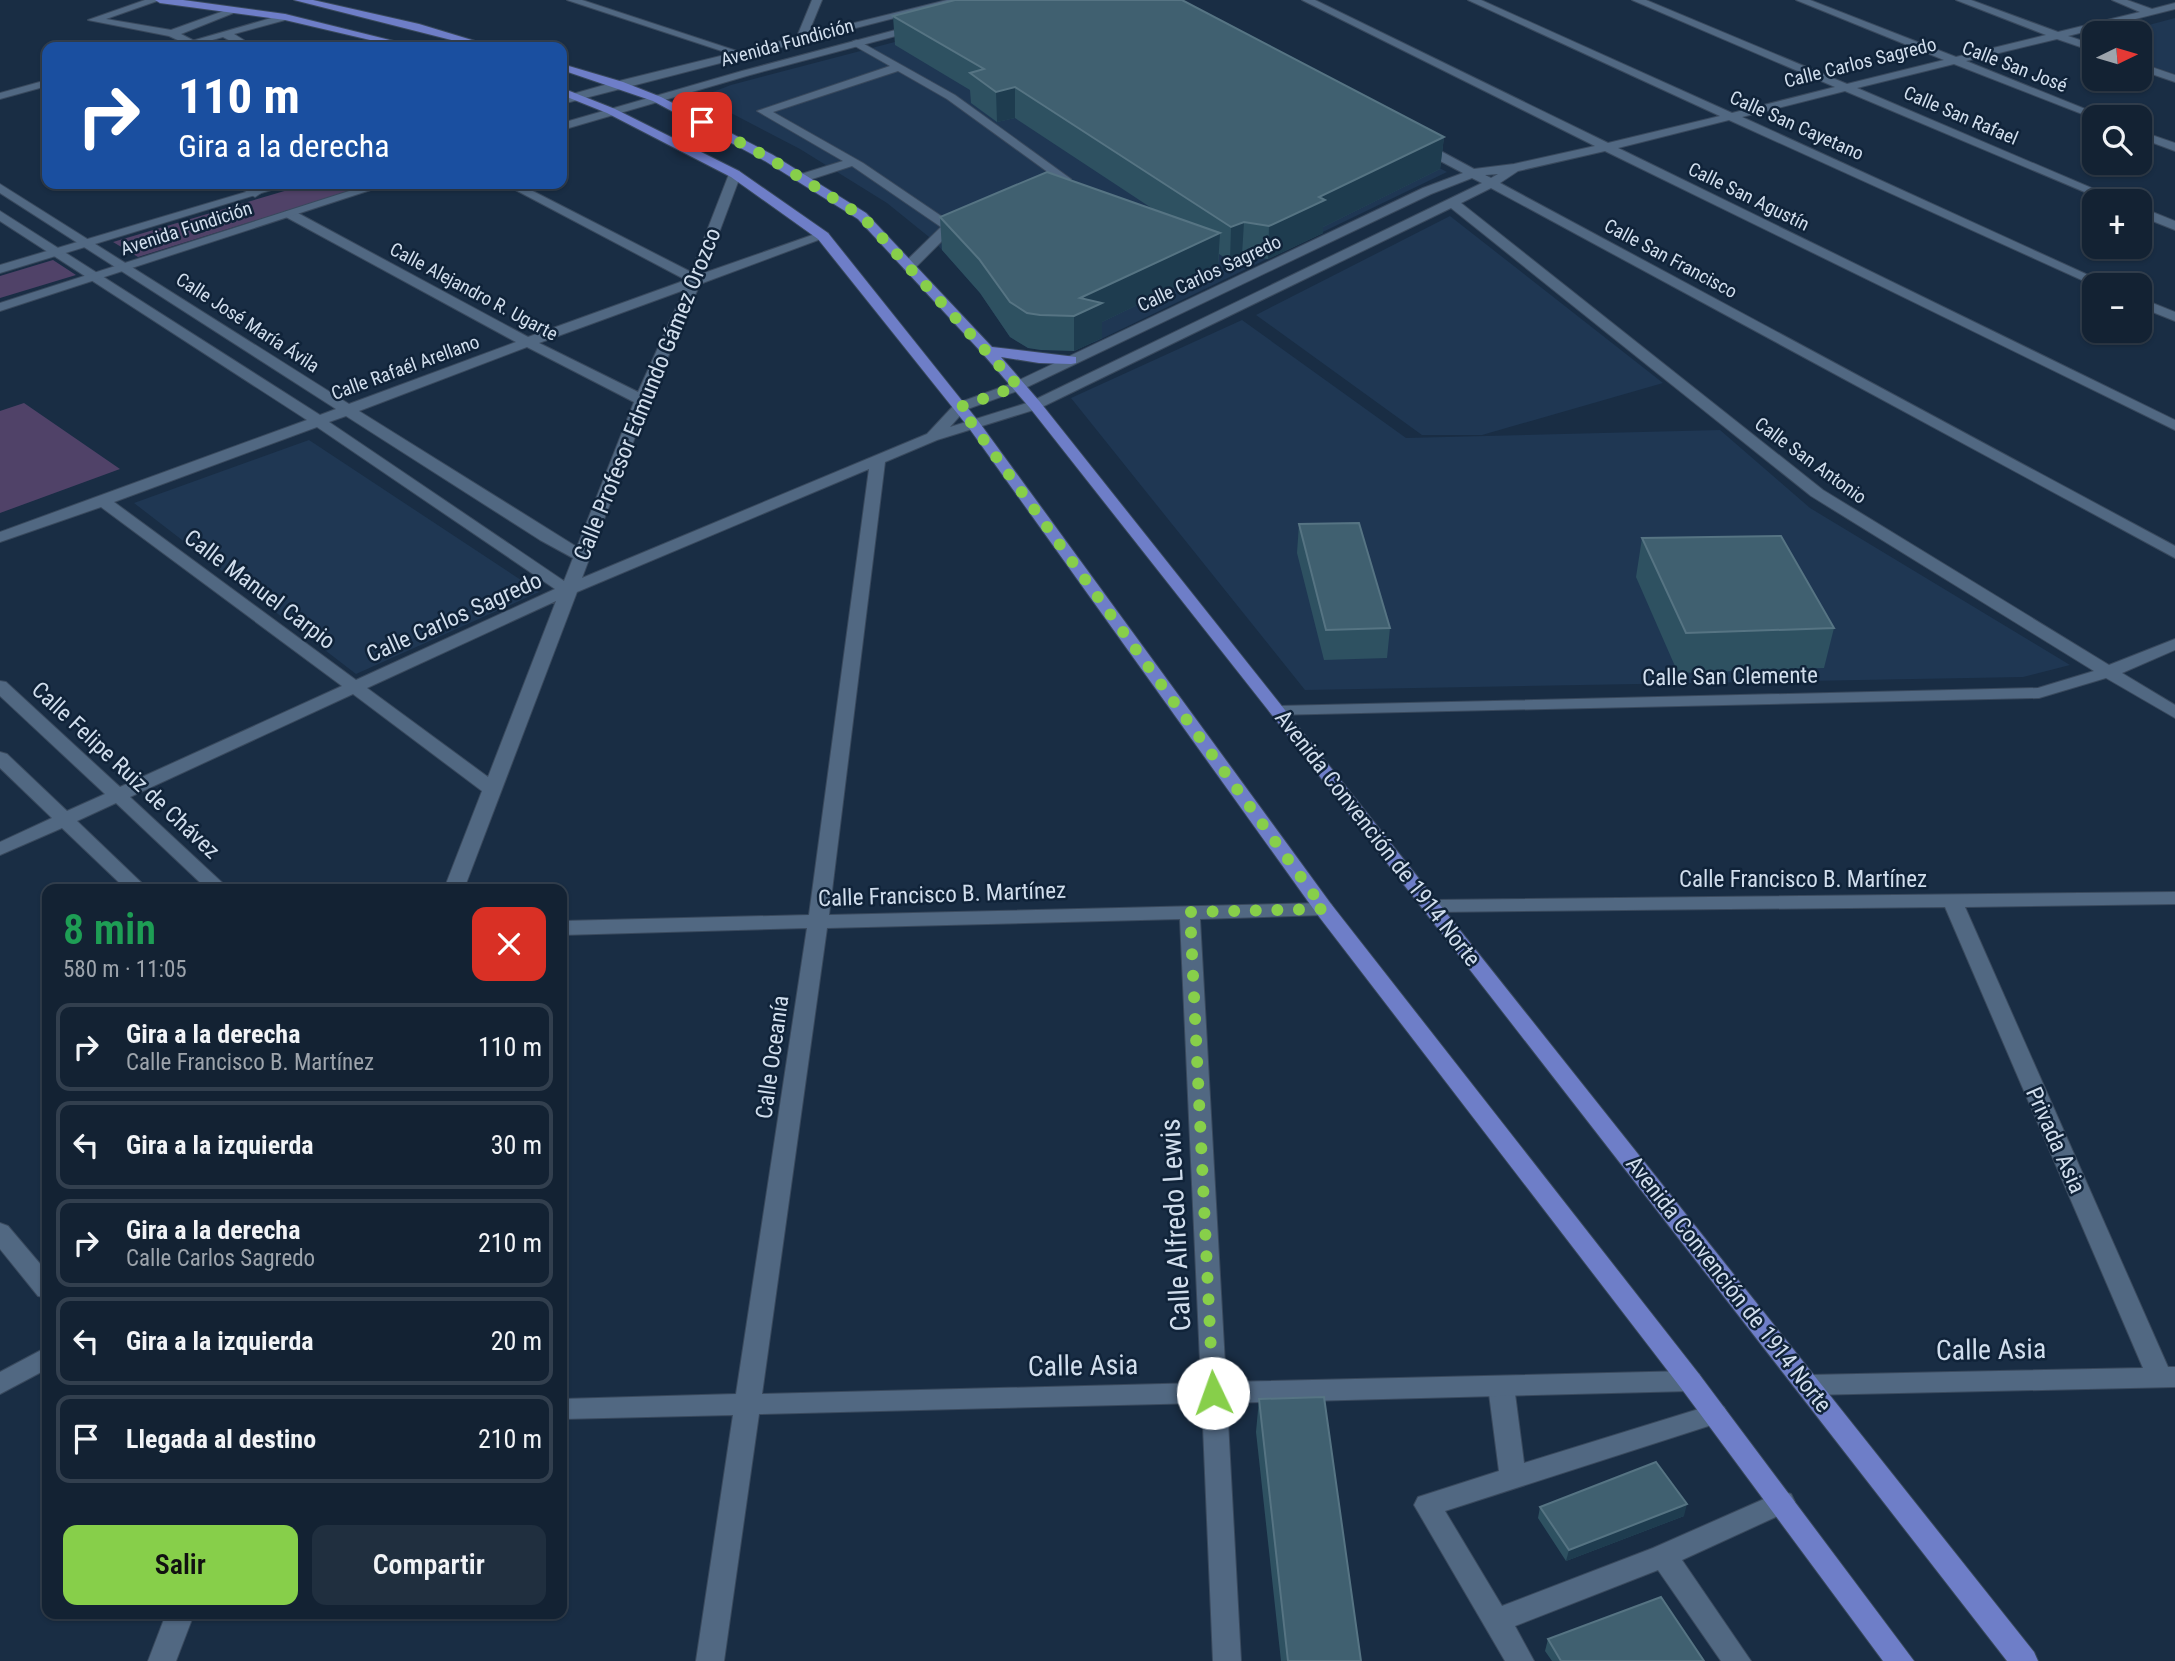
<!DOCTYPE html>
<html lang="es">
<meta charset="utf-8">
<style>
:root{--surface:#132233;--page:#202f3f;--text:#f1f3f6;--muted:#9da4ac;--line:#323f4e;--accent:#87cf4a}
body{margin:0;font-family:"Roboto Condensed",sans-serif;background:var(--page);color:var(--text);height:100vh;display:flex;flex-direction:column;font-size:26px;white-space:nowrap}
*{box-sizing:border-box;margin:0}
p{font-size:23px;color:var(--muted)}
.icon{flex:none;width:38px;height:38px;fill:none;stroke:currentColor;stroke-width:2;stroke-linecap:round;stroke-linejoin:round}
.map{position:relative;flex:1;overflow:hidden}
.side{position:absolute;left:42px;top:884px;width:525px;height:735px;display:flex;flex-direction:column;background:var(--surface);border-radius:14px;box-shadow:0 2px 5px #0004,0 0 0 2px var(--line)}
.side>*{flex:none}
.hud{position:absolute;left:42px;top:42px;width:525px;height:147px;border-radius:14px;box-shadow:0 2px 5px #0004,0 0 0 2px var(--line);background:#1a4fa0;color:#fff;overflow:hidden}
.needle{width:46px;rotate:85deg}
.controls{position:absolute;left:2082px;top:21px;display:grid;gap:14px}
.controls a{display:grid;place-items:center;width:70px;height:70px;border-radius:14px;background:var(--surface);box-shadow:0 2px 5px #0004,0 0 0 2px var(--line);font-size:35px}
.pin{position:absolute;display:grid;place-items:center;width:60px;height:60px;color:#fff;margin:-30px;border-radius:14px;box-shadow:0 4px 10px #0006}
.me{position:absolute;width:77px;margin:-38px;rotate:357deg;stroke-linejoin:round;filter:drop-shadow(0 0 5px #0008)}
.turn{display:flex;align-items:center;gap:24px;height:147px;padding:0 21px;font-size:32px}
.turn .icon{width:91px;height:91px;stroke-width:2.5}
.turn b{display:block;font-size:49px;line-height:60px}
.round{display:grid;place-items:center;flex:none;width:74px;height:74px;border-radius:14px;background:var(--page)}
.headline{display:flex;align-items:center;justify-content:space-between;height:119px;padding:0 21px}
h1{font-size:42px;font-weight:600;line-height:52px;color:#1e9e55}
.cta{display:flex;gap:14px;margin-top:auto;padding:14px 21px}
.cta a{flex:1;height:80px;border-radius:14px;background:var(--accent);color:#111;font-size:28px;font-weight:600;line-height:80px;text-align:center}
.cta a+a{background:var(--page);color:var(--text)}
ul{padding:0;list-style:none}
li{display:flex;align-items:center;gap:21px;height:88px;margin:0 14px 10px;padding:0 7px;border:4px solid var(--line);border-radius:14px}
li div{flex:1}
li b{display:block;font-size:26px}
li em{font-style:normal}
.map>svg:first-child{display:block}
.built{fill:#1f3753}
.green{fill:#504268}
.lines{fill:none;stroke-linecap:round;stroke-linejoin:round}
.service-casing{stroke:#39495d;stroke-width:2}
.minor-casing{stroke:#39495d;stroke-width:2}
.tertiary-casing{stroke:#39495d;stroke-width:2}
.primary-casing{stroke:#39495d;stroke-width:2}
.service{fill:#516882;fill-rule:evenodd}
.minor{fill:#516882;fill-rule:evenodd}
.tertiary{fill:#516882;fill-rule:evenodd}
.primary{fill:#6e7ec8;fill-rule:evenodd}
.wall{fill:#2e5161}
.shaded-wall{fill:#1e3c4f}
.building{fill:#406070;stroke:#567483;stroke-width:2}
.route{stroke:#87cf4a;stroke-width:12;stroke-dasharray:0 21.6}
.labels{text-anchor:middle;stroke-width:5;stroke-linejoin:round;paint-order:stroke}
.far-street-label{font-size:19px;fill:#d1deed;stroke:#102339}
.street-label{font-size:23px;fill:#d1deed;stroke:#102339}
.near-street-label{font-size:28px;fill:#d1deed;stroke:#102339}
</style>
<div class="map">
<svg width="2175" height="1661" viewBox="0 0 2175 1661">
<rect width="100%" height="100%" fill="#192d44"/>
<path class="built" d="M1055,0l326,137 66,35 -352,170 -25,7 -29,1 -13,-2 -18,-11 -30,-44 -46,-52 -47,-38 -87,-54 -96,-50 1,-4 26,-10z
M2175,18v56l-35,-12v-29h-21z
M1450,216l213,167 -181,52h-60l-166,-120z
M1242,320l164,118 314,-8 90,78 260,157 -47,12 -718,13 -234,-292z
M309,440l230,152 -183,82 -222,-171z"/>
<path class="green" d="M308,184h65l-235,73 -25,-15z
M53,260l23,15 -76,23v-22z
M24,403l96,66 -120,44v-102z"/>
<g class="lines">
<g class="service-casing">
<path id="service" d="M145,0h15l-54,19 65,11 61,-22 9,2 -60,24 25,13h-13l-24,-11 -81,-16z
M857,40l98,55 116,84 -24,12h-8v-6l17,-7 -109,-79 -49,-28 -125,41 90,51 87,59 15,-3v6l-12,5 -39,39h-10v-6l37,-36 -89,-61 -46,15h-8v-6l45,-14 -86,-50 133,-45 -37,-21v-4z
M1501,1376l9,3 4,7 10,77 191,-59 9,3 4,7 -4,7 -279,90 57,95 151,-58 129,-57 9,3 4,8 -4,8 -109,50 69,101h-30l-63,-91 -143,56 19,35h-29l-91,-156 4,-8 81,-26 -11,-85 4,-7z"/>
</g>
<g class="minor-casing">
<path id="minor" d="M567,0h15l164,54 -9,2z
M812,0h10l-16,39 -9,2 -1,-2z
M1302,0h13l293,143 112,-27 -252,-116h13l251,113 103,-26 -203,-87h14l201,84 97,-24 -148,-60h14l146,57 90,-22 -90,-35h15l87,32 82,-20 -28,-12h15l25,9 23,-6v6l-107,27 27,9v7l-38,-13 -91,22 139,56 -10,2 -141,-55 -97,24 265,113h-16l-261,-110 -103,26 368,168 -15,1 -366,-166 -111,28 557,272v10l-570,-279 -87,20 -18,12 675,363v12l-684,-370 -30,15 362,287 286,175 66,-26v11l-53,23 53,32v13l-69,-40 -67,20 -767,17 -3,-4 9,-5 760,-18 56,-17 -283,-175 -360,-288 -411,200 -103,32 -52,22 -56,453 495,-12 7,1 3,5 -3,5 -7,1 -124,4 26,463 464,-11 9,3 4,7 -4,7 -9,3 -463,12 14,258h-28l-11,-258 -443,11 -35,247h-28l37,-246 -171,4v-20l174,-5 71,-466 -245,7v-14l247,-6 60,-446 -292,123 -113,297h-20l38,-98 -129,-97 -223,103 99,92h-22l-91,-86 -39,18 71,68h-22l-64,-61 -62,27v-13l52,-24 -52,-50v-16l7,2 60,57 38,-17 -105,-98v-15l6,1 114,105 222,-101 -241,-179 -101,35v-10l307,-112 -307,-199v-10l320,204 16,-6 -336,-216v-9l349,220 167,-62 -230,-125v-6h8l234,126 158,-57 -182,-96h15l172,88 38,-98 10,-3 2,3 -37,99 114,-40h10l1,3 -129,48 -51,116 -67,178 345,-144 28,-30 58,-21 410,-195 40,-15 -49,-26v-6h8l52,28 40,-5 81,-18zM1498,174l-7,4 -6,-3zM1472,178l10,5 -452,219 -80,25 15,-17 58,-21 408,-195zM684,290l-46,102 -99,-49zM527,347l107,55 -57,145 -218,-136zM346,416l194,124 33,18 -9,23 -235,-159zM317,427l238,162 -199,91 -242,-178zM556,601l-68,176 -121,-89zM1180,919l21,464 -439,11 65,-466z
M285,14l5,3 -1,2 -55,15 21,13h-13l-19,-10 -36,10h-16z
M2140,63l35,12v7l-35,-12z
M47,80v6l-47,13v-6z
M2140,131l35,12v8l-35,-13z
M233,184h15l13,9 -6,4z
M2140,207l35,14v9l-35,-14z
M2140,298l35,14v9l-35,-14z
M2175,892v12l-210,3 203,460h7v20l-366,8 -9,-3 -4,-7 4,-7 9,-3 334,-7 -198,-461 -513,5 -7,-1 -3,-5 3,-5 7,-1z
M0,1223l8,3 39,46v26l-9,-2 -38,-47z
M47,1347v22l-47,25v-22z
M166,1614h28l-18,47h-28z"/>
</g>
<g class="tertiary-casing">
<path id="tertiary" d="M947,0h17l-402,104v-7l53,-15z
M918,24l4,1v4l-172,46 -188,55v-7l180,-52z
M273,184h18l-291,89v-8z
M371,184h18l-389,127v-8z"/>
</g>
<g class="primary-casing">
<path id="primary" d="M155,0h28l102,14 133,33h-18l-115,-27 -125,-17z
M294,0h19l106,24 76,23h-16z
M562,64l61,18 38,15 112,58 93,58 126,134 84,10v6l-5,1 -32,-1 -38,-6 39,45 994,1250 4,9h-31l-735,-946 -242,-307 -47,-54 -125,-135 -93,-58 -112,-60 -91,-31z
M562,88l53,21 124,62 89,62 151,189 352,482 368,470 215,287h-31l-202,-273 -364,-474 -348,-486 -151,-189 -87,-62 -124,-64 -45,-18z"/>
</g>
<use href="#service" class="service"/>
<use href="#minor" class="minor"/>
<use href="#tertiary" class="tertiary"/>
<use href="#primary" class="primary"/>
</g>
<path class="wall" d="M893,16l551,121 -4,32 -117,58v6l-55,26 -26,-4 -12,6 -11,-7 -1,12 -116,56v16l-28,13 -33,-1 -13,-2 -18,-11 -30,-44 -38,-43 -2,-33 213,-8 -138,-91 -18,4 -26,-19 -1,-13 -75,-45z
M1299,524l91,104 -3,30 -63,2 -27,-107z
M1642,538l192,90 -10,40 -146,5 -42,-96z
M1259,1399l102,262h-80l-25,-229z
M1540,1507l144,9 -118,45 -28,-43z
M1548,1639l156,22h-152l-7,-10z"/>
<path class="shaded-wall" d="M1015,87v31l-18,4 -1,-30z
M1444,137l-4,32 -117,58v6l-55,26 1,-33 50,-29z
M1244,222l-2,33 -12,6 1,-34z
M1220,233l-2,33 -116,56v16l-28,13v-35l6,-18z
M1687,1504l-3,12 -118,45 3,-11z"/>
<path class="building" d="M955,0h227l262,137 -125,60 6,3 -56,26 -25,-4 -13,5 -216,-140 -19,5 -26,-19 14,-4 -91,-53z
M1047,172l173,61 -140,65 22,5 -28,13 -34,-1 -13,-2 -17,-11 -31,-43 -39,-42z
M1359,523l31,105 -64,2 -27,-106z
M1781,536l53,92 -148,5 -44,-95z
M1324,1397l37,264h-73l-29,-262z
M1656,1462l31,42 -118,46 -29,-43z
M1661,1597l43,64h-143l-13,-22z"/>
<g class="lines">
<path class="route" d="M702,122l67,36 93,58 156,170 -58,21 364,502 -134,3 23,481"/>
</g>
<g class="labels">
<g class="far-street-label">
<text transform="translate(787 42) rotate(-15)" y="7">Avenida Fundición</text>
<text transform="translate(1860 62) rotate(-14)" y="7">Calle Carlos Sagredo</text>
<text transform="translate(2015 66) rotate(21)" y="7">Calle San José</text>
<text transform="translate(1961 115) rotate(23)" y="7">Calle San Rafael</text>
<text transform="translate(1797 125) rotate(24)" y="7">Calle San Cayetano</text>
<text transform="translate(1749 196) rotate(26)" y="7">Calle San Agustín</text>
<text transform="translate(186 228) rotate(-18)" y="7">Avenida Fundición</text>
<text transform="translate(1671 258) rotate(28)" y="7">Calle San Francisco</text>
<text transform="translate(1209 273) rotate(-25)" y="7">Calle Carlos Sagredo</text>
<text transform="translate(474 291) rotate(28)" y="7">Calle Alejandro R. Ugarte</text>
<text transform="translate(248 322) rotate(33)" y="7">Calle José María Ávila</text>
<text transform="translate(405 367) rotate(-20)" y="7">Calle Rafaél Arellano</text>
<text transform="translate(1811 460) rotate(36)" y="7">Calle San Antonio</text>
</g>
<g class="street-label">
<text transform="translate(647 394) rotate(-68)" y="8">Calle Profesor Edmundo Gámez Orozco</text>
<text transform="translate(260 589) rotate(37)" y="8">Calle Manuel Carpio</text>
<text transform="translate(454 617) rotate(-24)" y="8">Calle Carlos Sagredo</text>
<text transform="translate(1730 676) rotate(-1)" y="8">Calle San Clemente</text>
<text transform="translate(126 770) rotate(43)" y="8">Calle Felipe Ruiz de Chávez</text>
<text transform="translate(1378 838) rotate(52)" y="8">Avenida Convención de 1914 Norte</text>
<text x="1803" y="887">Calle Francisco B. Martínez</text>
<text transform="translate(942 894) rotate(-2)" y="8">Calle Francisco B. Martínez</text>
<text transform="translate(772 1057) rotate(-82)" y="8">Calle Oceanía</text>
<text transform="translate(2056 1140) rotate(66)" y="8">Privada Asia</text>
<text transform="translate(1729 1284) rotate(52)" y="8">Avenida Convención de 1914 Norte</text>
</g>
<g class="near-street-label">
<text transform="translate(1175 1225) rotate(-93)" y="10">Calle Alfredo Lewis</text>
<text transform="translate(1991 1349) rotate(-1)" y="10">Calle Asia</text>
<text transform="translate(1083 1365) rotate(-1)" y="10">Calle Asia</text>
</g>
</g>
</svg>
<div class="controls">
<a><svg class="needle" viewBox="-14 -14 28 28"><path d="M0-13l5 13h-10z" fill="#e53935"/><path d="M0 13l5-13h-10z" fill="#9da4ac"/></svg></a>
<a><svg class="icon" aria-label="search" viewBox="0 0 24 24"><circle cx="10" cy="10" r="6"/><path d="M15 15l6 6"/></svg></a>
<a>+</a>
<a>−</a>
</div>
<div class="pin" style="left:702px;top:122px;background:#d93025"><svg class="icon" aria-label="arrive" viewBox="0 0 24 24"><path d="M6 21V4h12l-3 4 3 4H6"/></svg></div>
<svg class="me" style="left:1213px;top:1393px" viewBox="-20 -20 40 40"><circle r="19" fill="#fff"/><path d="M0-13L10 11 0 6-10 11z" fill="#87cf4a"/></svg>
<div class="hud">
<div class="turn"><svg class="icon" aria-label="right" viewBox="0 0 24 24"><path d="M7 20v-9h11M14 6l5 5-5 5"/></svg><div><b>110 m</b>Gira a la derecha</div></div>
</div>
<section class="side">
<div class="headline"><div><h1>8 min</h1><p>580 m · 11:05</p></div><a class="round" style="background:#d93025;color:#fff"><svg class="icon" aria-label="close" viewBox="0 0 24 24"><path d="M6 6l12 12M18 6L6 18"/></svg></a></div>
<ul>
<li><svg class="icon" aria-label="right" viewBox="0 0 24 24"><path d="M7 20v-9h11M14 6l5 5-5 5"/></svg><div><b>Gira a la derecha</b><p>Calle Francisco B. Martínez</p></div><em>110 m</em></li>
<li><svg class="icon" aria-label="left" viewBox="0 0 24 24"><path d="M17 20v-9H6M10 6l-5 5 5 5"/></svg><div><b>Gira a la izquierda</b></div><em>30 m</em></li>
<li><svg class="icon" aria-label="right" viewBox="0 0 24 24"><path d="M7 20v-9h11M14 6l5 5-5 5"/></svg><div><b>Gira a la derecha</b><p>Calle Carlos Sagredo</p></div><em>210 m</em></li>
<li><svg class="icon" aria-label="left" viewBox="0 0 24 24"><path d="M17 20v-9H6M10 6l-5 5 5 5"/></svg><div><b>Gira a la izquierda</b></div><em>20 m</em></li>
<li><svg class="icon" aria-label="arrive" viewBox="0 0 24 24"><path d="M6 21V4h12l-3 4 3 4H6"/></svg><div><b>Llegada al destino</b></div><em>210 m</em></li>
</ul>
<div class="cta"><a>Salir</a><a>Compartir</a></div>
</section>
</div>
